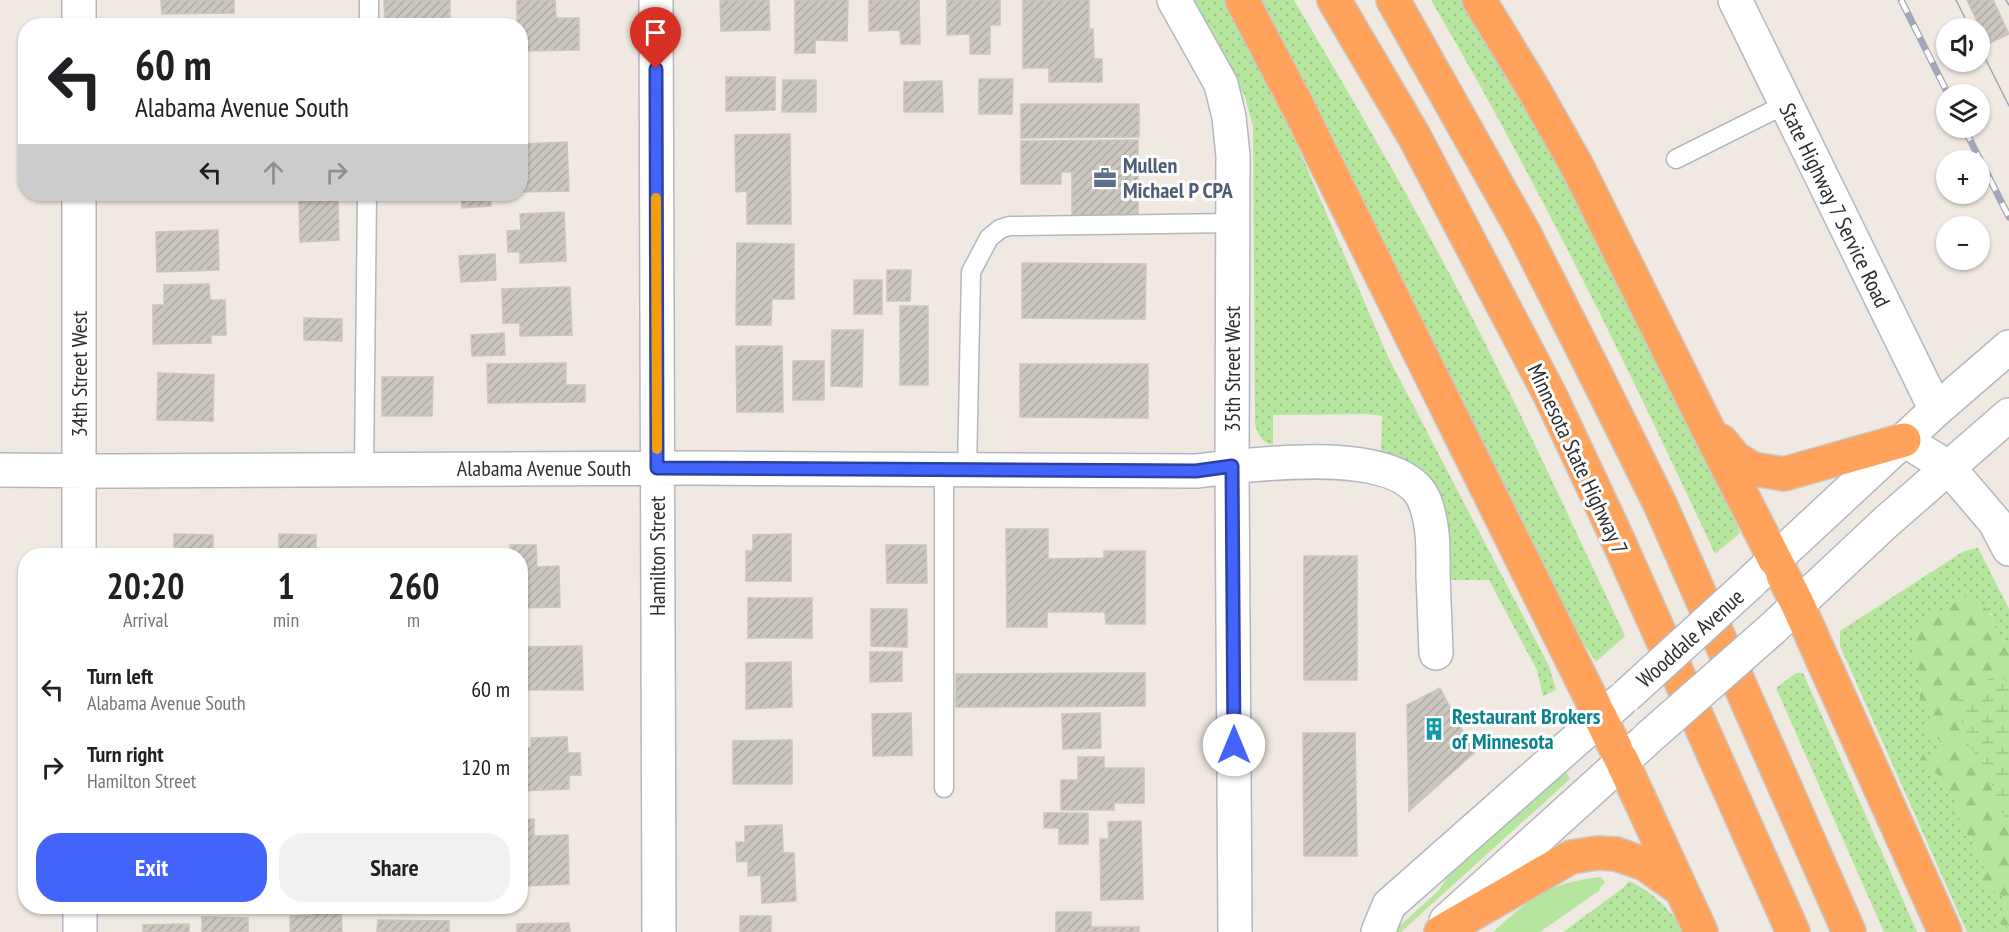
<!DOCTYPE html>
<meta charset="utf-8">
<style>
:root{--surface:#fff;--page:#f2f2f2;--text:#202124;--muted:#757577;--accent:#4264fb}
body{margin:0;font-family:"PT Sans Narrow",sans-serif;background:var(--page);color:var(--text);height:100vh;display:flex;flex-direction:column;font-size:22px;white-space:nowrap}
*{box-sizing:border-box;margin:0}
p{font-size:20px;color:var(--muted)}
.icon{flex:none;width:33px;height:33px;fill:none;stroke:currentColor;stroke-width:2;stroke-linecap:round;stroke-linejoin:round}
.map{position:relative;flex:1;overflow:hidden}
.details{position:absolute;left:18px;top:548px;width:510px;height:366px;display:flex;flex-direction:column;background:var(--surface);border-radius:24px;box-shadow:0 2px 4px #0004}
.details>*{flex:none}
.top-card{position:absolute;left:18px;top:18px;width:510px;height:183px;border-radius:24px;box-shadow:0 2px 4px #0004;background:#fff;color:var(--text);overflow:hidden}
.buttons{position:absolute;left:1936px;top:18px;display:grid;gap:12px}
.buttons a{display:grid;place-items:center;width:54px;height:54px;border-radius:50%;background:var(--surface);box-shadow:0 2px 4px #0004;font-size:30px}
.pin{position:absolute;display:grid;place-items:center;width:51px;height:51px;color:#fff;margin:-62px -26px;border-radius:50% 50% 50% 0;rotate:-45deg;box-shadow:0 0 6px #0007}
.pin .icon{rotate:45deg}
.me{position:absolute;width:66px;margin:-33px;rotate:0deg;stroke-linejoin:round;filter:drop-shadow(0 0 4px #0008)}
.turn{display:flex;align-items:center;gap:21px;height:126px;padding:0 18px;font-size:27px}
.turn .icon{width:78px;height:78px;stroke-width:2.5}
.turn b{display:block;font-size:42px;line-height:51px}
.lanes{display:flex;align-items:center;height:57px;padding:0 18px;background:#0003;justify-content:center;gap:30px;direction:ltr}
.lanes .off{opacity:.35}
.eta{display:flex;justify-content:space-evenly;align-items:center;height:102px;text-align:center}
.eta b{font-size:36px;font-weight:700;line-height:42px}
.primary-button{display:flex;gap:12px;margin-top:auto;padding:12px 18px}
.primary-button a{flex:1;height:69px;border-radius:24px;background:var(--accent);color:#fff;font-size:24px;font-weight:700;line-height:69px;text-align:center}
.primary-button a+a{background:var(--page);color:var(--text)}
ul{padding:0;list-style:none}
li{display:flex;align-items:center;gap:18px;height:78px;padding:0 18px}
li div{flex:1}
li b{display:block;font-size:22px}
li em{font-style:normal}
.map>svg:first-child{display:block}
.grass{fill:url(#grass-dots)}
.forest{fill:url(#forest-firs)}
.wetland{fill:url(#wetland-marsh)}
.park{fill:#b6e59e}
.building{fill:url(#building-hatch);stroke:#cbc5ba;stroke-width:1.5}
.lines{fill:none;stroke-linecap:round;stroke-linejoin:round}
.service-casing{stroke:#b4b7c1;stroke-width:21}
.minor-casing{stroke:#b4b7c1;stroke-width:36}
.tertiary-casing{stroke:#b4b7c1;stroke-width:36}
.motorway-casing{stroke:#c9c9c9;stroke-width:36}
.service{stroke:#fff;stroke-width:18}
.minor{stroke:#fff;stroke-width:33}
.tertiary{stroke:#fff;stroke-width:33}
.motorway{stroke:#ffa35c;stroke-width:33}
.tram{stroke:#a3a6b8;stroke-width:1.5}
.rail-casing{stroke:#a3a6b8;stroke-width:7}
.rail{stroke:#fff;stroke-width:4.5;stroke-dasharray:14;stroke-linecap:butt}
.tertiary-bridge-casing{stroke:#b4b7c1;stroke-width:36;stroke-linecap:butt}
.tertiary-bridge{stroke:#fff;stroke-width:33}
.route-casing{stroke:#2b41a3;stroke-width:15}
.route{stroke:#4264fb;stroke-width:10}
.slow{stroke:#f59e0b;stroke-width:10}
.labels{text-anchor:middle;stroke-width:6;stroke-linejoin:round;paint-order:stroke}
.service-label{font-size:22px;font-weight:bold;fill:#4e5e75;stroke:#fff;text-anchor:start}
.street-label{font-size:22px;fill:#2e2e2e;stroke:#fff}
.culture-label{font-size:22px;font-weight:bold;fill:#0d838f;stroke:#fff;text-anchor:start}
</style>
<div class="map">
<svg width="2009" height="932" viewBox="0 0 2009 932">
<defs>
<pattern id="grass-dots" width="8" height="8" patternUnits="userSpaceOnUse" patternTransform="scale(1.5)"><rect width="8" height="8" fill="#b6e59e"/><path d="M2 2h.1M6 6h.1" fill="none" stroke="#9dc588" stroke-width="1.8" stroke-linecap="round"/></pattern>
<pattern id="forest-firs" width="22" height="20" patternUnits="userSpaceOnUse" patternTransform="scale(1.5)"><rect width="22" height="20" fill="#b6e59e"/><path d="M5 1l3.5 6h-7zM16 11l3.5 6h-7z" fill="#9dc588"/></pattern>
<pattern id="wetland-marsh" width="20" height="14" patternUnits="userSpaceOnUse" patternTransform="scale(1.5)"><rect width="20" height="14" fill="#b6e59e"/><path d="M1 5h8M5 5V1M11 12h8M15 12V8" fill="none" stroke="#9dc588"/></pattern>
<pattern id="building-hatch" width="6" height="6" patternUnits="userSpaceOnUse" patternTransform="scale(1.5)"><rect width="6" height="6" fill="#cbc7bf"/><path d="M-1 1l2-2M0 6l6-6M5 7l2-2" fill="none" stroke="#afaba4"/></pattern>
</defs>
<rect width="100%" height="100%" fill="#efe9e1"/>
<path class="grass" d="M1193,0h31l58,110 106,247 161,309 7,24 -13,6 -6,-26 -48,-90h-47l-37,-113 -24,-16 1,-35 -14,-2 -95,1v30c-12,-3 -15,-10 -18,-21l-2,-298 -8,-29z
M1253,0h41c69,117 138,235 198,357 46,92 89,186 133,279l-29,26 -13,-20z
M1431,0h32l87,148 167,330 23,55 -25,21c-87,-188 -179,-375 -284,-554z
M1978,548l31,61v34l-11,-6 -7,-24 -76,47 7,20 -3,22 12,15 12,26 -6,11v20l7,15 11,11 7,29 10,11 8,22 5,6 -3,13 21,16 2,8 -10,17 14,6v4h-42l-127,-286v-15l124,-80z
M1796,673h7l114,259h-33l-108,-244z
M1629,881c25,11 41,30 57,51h-123l60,-44z"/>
<path class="forest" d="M1963,596c27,11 27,13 35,41l11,6v285l-14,-6 10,-17 -2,-8 -21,-16 3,-13 -5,-6 -8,-22 -10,-11 -7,-29 -11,-11 -7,-15 -19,-11 5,-8 14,-1 6,-11 -17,-13 5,-13 -12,-15 3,-22 -7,-20 -3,-23 22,-25 11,-1z"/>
<path class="wetland" d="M2000,674l9,10v139l-15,-23 -3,-22 -14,-6 -2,-19 -13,-16 -1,-31 -3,-6 22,-8 8,-13z"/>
<path class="park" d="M1566,772l4,7 -169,153h-8l45,-41 27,-38 41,-36z
M1601,877l4,6 -6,5 1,2 -60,42h-47c39,-35 54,-49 108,-55z"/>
<path class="building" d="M161,0h73v13l-72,1z
M384,0h66v26h-65z
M517,0h38l1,18h23v32l-59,1v-25h-3z
M720,0h49l1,30 -49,1z
M795,0h53l-1,41 -32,-1v13h-20z
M869,0h50l1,44h-19l-1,-14 -31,1z
M947,0h53v25h-10v29h-20v-20l-23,1z
M1023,0h66v29h4l1,30h8v23h-53v-14h-26z
M1967,0h26l16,34 -21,10z
M726,77h49v33l-49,1z
M979,79h34l-1,35h-33z
M783,80h33v32h-34z
M942,81l1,31h-39v-30z
M1021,104h118v33l-118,1z
M790,134l1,90h-44v-33l-11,1 -1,-57z
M1138,140v78h-66v-46h-11v12h-40v-43z
M567,142l2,49 -49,1 1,-48z
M165,194h42v2h-42z
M461,194h29l1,12 -29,2z
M338,200l1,40 -39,2 -1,-41z
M564,212l2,49 -46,2v-11h-12l-1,-21 14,-1 -1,-16z
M218,230l1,40 -62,2 -1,-40z
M737,243l57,1v55h-22l-1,26h-35z
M495,254l1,26 -35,2 -2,-26z
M1022,263l124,1 -1,55 -123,-1z
M887,270h24l-1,31h-23z
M854,280h28v34h-28z
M209,284l1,16h15l1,35h-15v8l-58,1v-39h11v-20z
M570,287l2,48 -52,1v-13h-17l-1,-34z
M900,306h28v79h-28z
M304,318l38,1v22l-38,-1z
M832,330h31l-1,57 -31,-1z
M504,333l1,22 -33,1 -1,-21z
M736,346h46l1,66h-46z
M793,361h31v39h-31z
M566,363v22h19v17l-97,1 -1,-39z
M1020,364h128v54l-128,-1z
M158,373l56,2 -1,46 -56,-1z
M382,377h51l-1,39h-50z
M1006,529h42v30l56,-1v-7h41v73h-39l-1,-12h-58v15h-40z
M174,534l39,1v20h-39z
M279,534l37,1v20h-37z
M791,534v47h-45v-30h7v-16z
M510,545h26l1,22 22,-1 1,41 -40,1v-53h-9z
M886,545h40l1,38h-40z
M1304,556h53v124h-53z
M748,598h64v40h-64z
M871,609h36v38l-36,-1z
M582,646l1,44h-58l-1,-43z
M870,652h32v29l-32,1z
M791,662l1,45 -46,2v-46z
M1145,673v33l-189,1v-33z
M1440,688l34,65 -65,58 -2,-106z
M911,713l1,42 -39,1 -1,-42z
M1100,713l1,35 -38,1 -1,-35z
M1303,733h52l2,123h-53z
M567,737l1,16h12l1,22h-12v14l-49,2v-43h11v-10z
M792,740v44h-59v-43z
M1078,757h26v11h40v35h-30v7h-53v-30h17z
M1044,813h44v31h-29v-16h-15z
M534,819v17l34,-1 1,49 -43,2 -1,-17h-5v-23l6,-1 -1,-8h-5v-17z
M1141,821l2,78 -42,1 -1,-61h9l-1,-17z
M782,825l1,28h11l2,48 -34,2 -1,-28 -13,1v-15l-11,1 -1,-20h9v-16z
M238,906h38v5h-38z
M314,908h27l1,24h-52v-16l24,-1z
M1056,912h35v15h48v5h-83z
M740,916h31v16h-31z
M202,917l46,1v14h-46z
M378,920l71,1v11h-72z
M569,923l1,9h-53v-8z
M189,924v8h-46v-7z"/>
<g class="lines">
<g class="service-casing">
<path id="service" d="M369,26v-26
M1676,159l110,-55
M364,469l3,-275
M944,470v318
M967,470l4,-198 18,-34 11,-9 9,-3 224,-3"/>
</g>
<g class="minor-casing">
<path id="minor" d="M656,0l3,932
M1174,0l47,84 8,33 4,39 -1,311 3,465
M1735,0l201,410
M79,26v-26
M79,194v361
M0,470l117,1 575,-3 504,3c51,-6 207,-29 229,31 9,24 8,48 8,73 1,26 2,52 3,78
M80,906v26"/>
</g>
<g class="tertiary-casing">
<path id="tertiary" d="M1904,440l44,27 47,55 14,27
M1754,579l182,-169 73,-63
M1772,629l114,-107 123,-107
M1446,921l198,-179
M1378,932l11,-27 231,-204"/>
</g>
<g class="motorway-casing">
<path id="motorway" d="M1242,0l56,107 324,654 79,171
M1334,0l80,136 137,261 62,132 180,403
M1393,0l130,231 72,142 65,131 189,428
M1479,0l52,85 46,81 128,257 92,180 148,329
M1721,441l14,17 18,11 31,5 120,-34
M1441,932l130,-75 26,-4 19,1 29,10 34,24"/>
</g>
<use href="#service" class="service"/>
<use href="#minor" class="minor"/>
<use href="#tertiary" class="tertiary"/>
<use href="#motorway" class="motorway"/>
<path class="tram" d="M1956,0l14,28
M2006,0l3,5
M1980,48l29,58"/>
<g class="rail-casing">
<path id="rail" d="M1901,0l47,94
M1964,128l45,89"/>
</g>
<use href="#rail" class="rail"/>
<g class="tertiary-bridge-casing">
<path id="tertiary-bridge" d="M1626,696l125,-114
M1647,739l125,-110"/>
</g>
<use href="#tertiary-bridge" class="tertiary-bridge"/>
</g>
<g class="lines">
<g class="route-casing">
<path id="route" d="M656,69l1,399 539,3 36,-5 2,279"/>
</g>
<use href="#route" class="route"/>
<path class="slow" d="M656,198l1,251"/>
</g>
<defs>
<g id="office-bare" transform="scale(1.8)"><path d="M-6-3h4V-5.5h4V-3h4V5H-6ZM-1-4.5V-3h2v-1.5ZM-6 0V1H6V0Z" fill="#5c6f8a" stroke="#fff" stroke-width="2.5" paint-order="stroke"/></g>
<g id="building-bare" transform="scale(1.8)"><path d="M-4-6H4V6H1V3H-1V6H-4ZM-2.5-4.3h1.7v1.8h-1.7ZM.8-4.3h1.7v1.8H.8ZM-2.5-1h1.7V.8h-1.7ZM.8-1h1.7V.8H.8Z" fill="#0f9aa8" stroke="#fff" stroke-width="2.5" paint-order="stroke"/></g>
</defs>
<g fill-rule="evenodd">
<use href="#office-bare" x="1105" y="178"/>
<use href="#building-bare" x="1434" y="729"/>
</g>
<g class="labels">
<g class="service-label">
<text x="1123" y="173">Mullen<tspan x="1123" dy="25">Michael P CPA</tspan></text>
</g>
<g class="street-label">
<text transform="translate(1835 205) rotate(64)" y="8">State Highway 7 Service Road</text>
<text transform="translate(1232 369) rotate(-90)" y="8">35th Street West</text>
<text transform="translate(79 374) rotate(-90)" y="8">34th Street West</text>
<text transform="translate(1578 459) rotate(65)" y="8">Minnesota State Highway 7</text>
<text x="544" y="476">Alabama Avenue South</text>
<text transform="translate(657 556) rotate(-90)" y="8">Hamilton Street</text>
<text transform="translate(1690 638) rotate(-42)" y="8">Wooddale Avenue</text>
</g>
<g class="culture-label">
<text x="1452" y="724">Restaurant Brokers<tspan x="1452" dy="25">of Minnesota</tspan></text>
</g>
</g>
</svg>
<div class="buttons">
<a><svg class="icon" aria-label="sound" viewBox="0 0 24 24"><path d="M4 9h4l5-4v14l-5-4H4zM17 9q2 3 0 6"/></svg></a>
<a><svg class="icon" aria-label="layers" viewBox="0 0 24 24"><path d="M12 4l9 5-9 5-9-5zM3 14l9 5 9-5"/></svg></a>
<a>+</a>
<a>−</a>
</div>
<div class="pin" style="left:656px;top:69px;background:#d93025"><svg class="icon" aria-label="arrive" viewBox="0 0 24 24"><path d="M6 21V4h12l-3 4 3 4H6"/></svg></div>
<svg class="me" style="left:1234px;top:745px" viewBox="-20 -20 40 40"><circle r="19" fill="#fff"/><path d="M0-13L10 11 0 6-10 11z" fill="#4264fb"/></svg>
<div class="top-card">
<div class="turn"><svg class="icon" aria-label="left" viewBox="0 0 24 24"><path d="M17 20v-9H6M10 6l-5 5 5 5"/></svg><div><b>60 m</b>Alabama Avenue South</div></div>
<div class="lanes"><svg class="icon" aria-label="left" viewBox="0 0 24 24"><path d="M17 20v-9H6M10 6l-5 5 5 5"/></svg><svg class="icon off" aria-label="ahead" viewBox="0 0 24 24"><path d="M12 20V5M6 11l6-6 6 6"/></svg><svg class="icon off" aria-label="right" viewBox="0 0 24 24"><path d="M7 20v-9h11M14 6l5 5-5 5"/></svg></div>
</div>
<section class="details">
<div class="eta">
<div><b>20:20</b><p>Arrival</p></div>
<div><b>1</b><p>min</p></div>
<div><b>260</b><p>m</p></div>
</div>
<ul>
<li><svg class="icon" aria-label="left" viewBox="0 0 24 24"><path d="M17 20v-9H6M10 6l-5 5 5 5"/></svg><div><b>Turn left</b><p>Alabama Avenue South</p></div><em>60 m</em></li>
<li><svg class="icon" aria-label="right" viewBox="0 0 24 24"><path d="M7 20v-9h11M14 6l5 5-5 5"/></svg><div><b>Turn right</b><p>Hamilton Street</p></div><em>120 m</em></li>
</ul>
<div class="primary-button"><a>Exit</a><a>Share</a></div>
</section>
</div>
